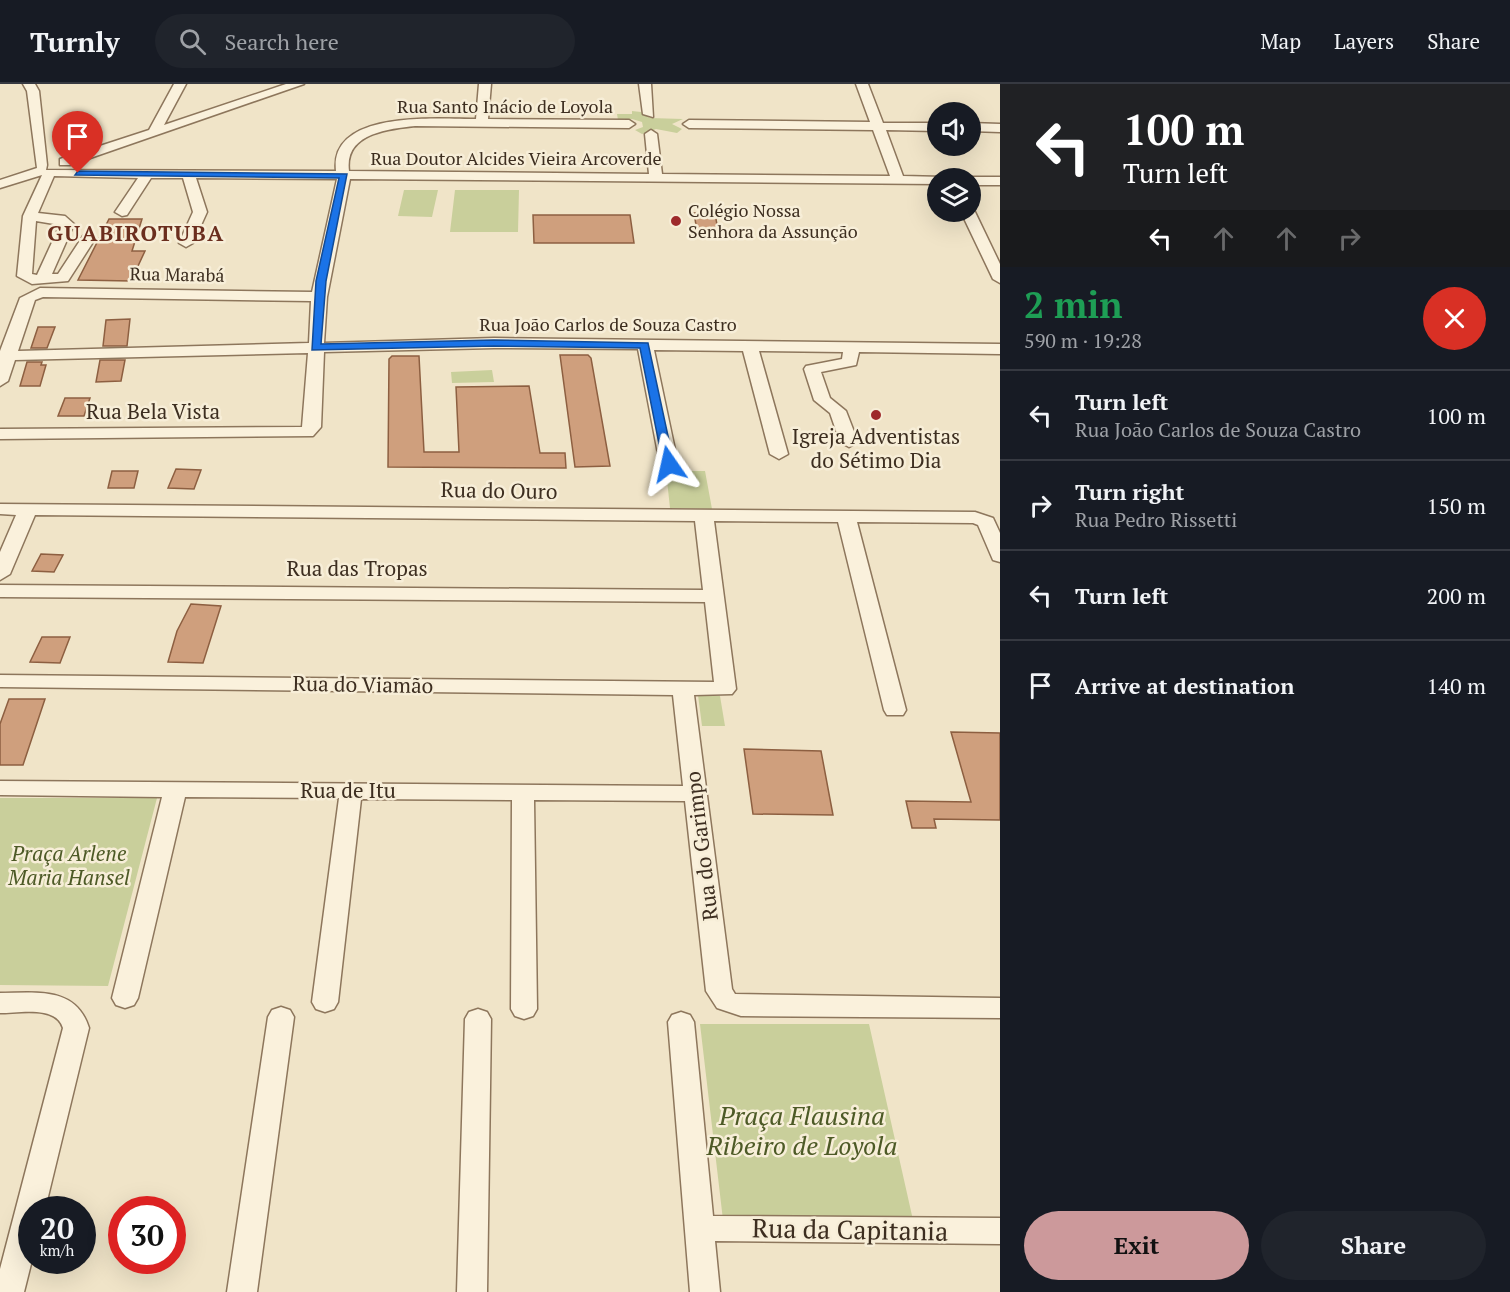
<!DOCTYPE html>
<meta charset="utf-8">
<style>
:root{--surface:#171b24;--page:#20242c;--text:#f1f3f6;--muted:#9ea1a6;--line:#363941;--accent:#cc999b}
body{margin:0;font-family:"PT Serif",serif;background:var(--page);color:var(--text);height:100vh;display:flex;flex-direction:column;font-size:22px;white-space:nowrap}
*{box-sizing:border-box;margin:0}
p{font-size:20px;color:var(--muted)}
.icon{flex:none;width:33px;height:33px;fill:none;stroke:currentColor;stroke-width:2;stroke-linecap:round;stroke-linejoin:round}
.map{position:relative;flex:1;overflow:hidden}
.drawer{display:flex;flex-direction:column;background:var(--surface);width:510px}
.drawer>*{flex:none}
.hud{background:#202124;color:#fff;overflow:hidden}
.fabs{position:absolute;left:927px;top:18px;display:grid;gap:12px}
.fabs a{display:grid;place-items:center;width:54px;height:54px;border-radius:50%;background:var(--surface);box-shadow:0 6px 24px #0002;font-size:30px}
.speed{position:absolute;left:18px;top:1112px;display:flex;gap:12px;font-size:30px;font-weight:700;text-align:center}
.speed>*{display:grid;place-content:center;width:78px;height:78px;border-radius:50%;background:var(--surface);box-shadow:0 6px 24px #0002;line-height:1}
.speed small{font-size:15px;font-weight:400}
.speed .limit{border:9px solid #d22;background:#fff;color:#111}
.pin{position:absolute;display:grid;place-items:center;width:51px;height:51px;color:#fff;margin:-62px -26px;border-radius:50% 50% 50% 0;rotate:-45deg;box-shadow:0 0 6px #0007}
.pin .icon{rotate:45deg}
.me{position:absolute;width:66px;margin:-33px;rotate:349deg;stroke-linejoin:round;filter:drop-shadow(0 0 4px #0008)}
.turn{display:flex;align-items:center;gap:21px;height:126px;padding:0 24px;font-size:27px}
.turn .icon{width:78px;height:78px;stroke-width:2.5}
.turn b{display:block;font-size:42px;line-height:51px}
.lanes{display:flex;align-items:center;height:57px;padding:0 24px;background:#0003;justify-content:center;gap:30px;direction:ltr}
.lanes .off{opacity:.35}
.round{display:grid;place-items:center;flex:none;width:63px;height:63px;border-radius:32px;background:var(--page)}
.head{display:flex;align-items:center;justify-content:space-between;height:102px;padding:0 24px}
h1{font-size:36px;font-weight:800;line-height:45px;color:#1e9e55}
.action{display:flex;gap:12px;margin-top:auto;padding:12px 24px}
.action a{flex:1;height:69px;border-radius:36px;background:var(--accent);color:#111;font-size:24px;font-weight:800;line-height:69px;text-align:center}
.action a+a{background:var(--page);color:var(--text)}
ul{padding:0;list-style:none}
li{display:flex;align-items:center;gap:18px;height:90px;padding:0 24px;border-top:2px solid var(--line)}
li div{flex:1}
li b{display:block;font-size:22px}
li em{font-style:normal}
header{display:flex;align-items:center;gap:36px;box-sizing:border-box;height:84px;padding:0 30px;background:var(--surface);border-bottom:2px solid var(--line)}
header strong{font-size:28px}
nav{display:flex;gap:33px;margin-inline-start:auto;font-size:21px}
.search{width:420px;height:54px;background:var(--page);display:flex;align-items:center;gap:15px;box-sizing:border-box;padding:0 21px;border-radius:33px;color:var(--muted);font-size:22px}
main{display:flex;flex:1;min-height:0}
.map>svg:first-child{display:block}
.green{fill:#c9cf9b}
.building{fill:#cf9f7d;stroke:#8d5f41;stroke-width:1.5}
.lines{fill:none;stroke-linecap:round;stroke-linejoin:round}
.minor-casing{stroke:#8d765c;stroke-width:3}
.minor{fill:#faf1dc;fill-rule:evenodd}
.route{fill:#1a73e8;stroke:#114b97;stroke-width:1.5}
.poi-dot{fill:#9e2a2b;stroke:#f7eed8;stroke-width:2}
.labels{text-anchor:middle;stroke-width:5;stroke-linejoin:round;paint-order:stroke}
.far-street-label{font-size:18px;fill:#3d2e20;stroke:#f7eed8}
.far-poi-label{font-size:18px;fill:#3d2e20;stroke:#f7eed8;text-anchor:start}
.street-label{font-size:21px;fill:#3d2e20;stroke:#f7eed8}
.poi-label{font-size:21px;fill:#3d2e20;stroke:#f7eed8}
.park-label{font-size:21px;font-style:italic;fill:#4d5a26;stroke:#f7eed8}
.far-district-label{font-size:22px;font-weight:bold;letter-spacing:1.5px;fill:#6b2e1e;stroke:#f7eed8}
.near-park-label{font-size:26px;font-style:italic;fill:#4d5a26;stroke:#f7eed8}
.near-street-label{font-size:26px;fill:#3d2e20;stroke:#f7eed8}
</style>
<header>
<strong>Turnly</strong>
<div class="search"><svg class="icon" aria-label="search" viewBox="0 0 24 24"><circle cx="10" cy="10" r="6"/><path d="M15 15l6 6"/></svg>Search here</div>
<nav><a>Map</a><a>Layers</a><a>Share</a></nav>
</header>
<main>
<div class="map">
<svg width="1000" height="1208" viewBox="0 0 1000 1208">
<rect width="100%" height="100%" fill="#f0e4c8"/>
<path class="green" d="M632,27l9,1 9,6 33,1 -11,5 10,5 -5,4 -21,-4 -14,5 -7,-4 8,-3 -1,-5 -10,-3 -14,1 -1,-6h15z
M404,106h34l-6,27 -34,-1z
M455,106h64l-1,42h-68z
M492,286l2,12 -42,1 -1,-11z
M666,387h39l7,38 -42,-1z
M698,611l22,1 5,30h-23z
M0,714h157l-49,188 -108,-1z
M700,940h169l44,196h-190z"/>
<path class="building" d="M694,129h21l3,18h-21z
M533,131h97l4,28h-100z
M109,135h33l-10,32h13l-14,30 -53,-1z
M130,235l-3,27h-24l3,-26z
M38,243h17l-8,21h-16z
M560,271h28l3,3 19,108 -35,1z
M392,272h27l5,96h35l-3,-65 73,-1 11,67h25l1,15 -178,-1 1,-108z
M100,276h25l-4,21 -25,1z
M27,278h15l-1,3h5l-6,21h-20z
M65,314h25l-6,18h-26z
M176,385l25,1 -7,19 -26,-1z
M112,387h26l-4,17h-26z
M41,470l22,1 -9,17 -22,-1z
M191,520l30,2 -18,57 -35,-1 9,-31z
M42,553h28l-10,26 -30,-1z
M9,615h36l-22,66h-23v-41z
M951,648l49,1v87l-66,-1 2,9h-24l-6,-27 65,1z
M744,665l77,2 12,64 -80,-1z"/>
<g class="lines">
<g class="minor-casing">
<path id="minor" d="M23,0h12l4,7 8,74 -1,5 290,1c-7,-62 103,-52 140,-52l3,-35h12l-3,35 141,1 6,4 -6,4 -214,-2c-28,3 -71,8 -66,45l300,3 -4,-40 6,-4 6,4 5,40 228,2 -17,-46 -184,-2 -6,-4 6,-4 181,2 -14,-38h12l15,39h55v8l-52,-1 17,46 40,1 -5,1v6l-588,-5 -23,118 -3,46 170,-5 506,6v10l-141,-2 -3,13 -35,7 9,26 16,13 12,31 -9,5 -9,-5 -10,-29 -16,-13 -10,-31 2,-3 36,-7 1,-7 -84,-1 29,103 -9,5 -9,-5 -27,-103 -89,-1 24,114 -9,5 -9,-5 -22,-115 -144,-1 -170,4 -3,75 -8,9 -313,3v-10l302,-2 6,-74 -293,7 -7,21 -8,5v-35l20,-53 20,-10 272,4 25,-113 -141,-1 11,34 -14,31 -7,4 -7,-4 14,-31 -10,-34h-32l-24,37 -5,1 -7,-4 23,-34 -84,-2 -16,37 27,3 9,8 -22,50h6l25,-38 5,-1 7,4 -27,42 -36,3 -15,-8 6,-60 19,-41 -42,13v-8l37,-12 -10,-77zM36,137l24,4 -23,50 -5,-1zM43,213l268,4 -2,42 -291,8 17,-51z
M174,0h12l-22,41 122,-41h18l-234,81h-10v-6l89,-29z
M639,0h12l2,33 -10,-3z
M970,39l30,1v8l-30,-1z
M970,93h30v8h-30v-7h-5z
M970,125l5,3 25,52v19l-7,-4 -32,-67h9z
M0,420l975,8 18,6 7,15v29l-7,-2 -15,-35 -5,-2 -116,-1 49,188 -3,5h-16l-3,-5 -46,-188 -124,-1 22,168 -4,5 -38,1 38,294 3,5 265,4v20l-259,-2 -24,-8 -11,-17 -21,-190 -151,-1 3,209 -4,7 -9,3 -9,-3 -4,-7 1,-209 -151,-1 -23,203 -4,7 -9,3 -9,-3 -4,-7 27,-204 -154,-1 -47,201 -4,7 -9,3 -9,-3 -4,-7 50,-201 -162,-2v-14l683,5 -10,-91 -673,-8v-12l714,7 -9,-80 -705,-5v-12l703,5 -8,-69 -660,-6 -25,59 -10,6v-28l16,-37 -16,-1z
M0,909c36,0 76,-7 89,35l-44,181h-13v51l-8,32h-24v-23l63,-241c-7,-23 -44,-15 -63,-15z
M281,923l9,3 4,7 -37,275h-30l41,-275 4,-7z
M478,925l9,3 4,7 -4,273h-30l8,-273 4,-7z
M681,928l9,3 4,7 19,194 287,2v26l-285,-3 5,51h-30l-22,-270 4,-7z"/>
</g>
<use href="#minor" class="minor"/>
</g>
<path class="route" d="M78,87l269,3 -21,107 -5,63 173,-4 154,3 26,121 -5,3 -6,-3 -23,-116 -146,-2 -182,4 4,-69 23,-103 -264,-3z"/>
<g class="poi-dot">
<circle cx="676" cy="137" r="6"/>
<circle cx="876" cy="331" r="6"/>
</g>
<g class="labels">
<g class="far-street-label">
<text x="505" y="29">Rua Santo Inácio de Loyola</text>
<text x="516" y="81">Rua Doutor Alcides Vieira Arcoverde</text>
<text transform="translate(177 191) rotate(1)" y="6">Rua Marabá</text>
<text x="608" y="247">Rua João Carlos de Souza Castro</text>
</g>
<g class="far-poi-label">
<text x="688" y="133">Colégio Nossa<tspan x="688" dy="21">Senhora da Assunção</tspan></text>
</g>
<g class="street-label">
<text x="153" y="335">Rua Bela Vista</text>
<text transform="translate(499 407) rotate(1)" y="7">Rua do Ouro</text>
<text x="357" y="492">Rua das Tropas</text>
<text transform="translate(363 601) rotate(1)" y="7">Rua do Viamão</text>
<text x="348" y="714">Rua de Itu</text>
<text transform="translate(702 762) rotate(-97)" y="7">Rua do Garimpo</text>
</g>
<g class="poi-label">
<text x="876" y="360">Igreja Adventistas<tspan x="876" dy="24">do Sétimo Dia</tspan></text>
</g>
<g class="park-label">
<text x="69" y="777">Praça Arlene<tspan x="69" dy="24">Maria Hansel</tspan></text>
</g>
<g class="far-district-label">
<text x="136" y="157">GUABIROTUBA</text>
</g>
<g class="near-park-label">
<text x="802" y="1041">Praça Flausina<tspan x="802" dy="30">Ribeiro de Loyola</tspan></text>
</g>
<g class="near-street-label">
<text transform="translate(850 1146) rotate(1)" y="9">Rua da Capitania</text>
</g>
</g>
</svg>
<div class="fabs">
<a><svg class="icon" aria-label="sound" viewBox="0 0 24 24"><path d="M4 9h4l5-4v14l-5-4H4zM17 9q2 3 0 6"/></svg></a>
<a><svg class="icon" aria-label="layers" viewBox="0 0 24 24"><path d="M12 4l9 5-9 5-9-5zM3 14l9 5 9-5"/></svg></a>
</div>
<div class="speed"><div>20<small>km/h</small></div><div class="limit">30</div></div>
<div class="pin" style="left:78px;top:89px;background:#d93025"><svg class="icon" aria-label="arrive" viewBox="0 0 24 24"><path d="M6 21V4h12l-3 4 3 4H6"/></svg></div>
<svg class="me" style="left:669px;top:380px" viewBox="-20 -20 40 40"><path d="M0-17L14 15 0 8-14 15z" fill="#1a73e8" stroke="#fff" stroke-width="4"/></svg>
</div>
<section class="drawer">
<div class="hud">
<div class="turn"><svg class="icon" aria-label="left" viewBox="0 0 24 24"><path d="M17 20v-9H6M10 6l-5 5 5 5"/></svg><div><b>100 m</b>Turn left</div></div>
<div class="lanes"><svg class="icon" aria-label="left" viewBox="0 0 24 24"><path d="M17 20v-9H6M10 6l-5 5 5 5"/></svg><svg class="icon off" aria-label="ahead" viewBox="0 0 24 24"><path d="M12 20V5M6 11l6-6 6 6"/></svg><svg class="icon off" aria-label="ahead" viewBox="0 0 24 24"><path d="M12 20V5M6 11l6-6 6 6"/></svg><svg class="icon off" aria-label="right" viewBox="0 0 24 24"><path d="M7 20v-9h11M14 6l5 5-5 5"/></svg></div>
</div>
<div class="head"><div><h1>2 min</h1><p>590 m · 19:28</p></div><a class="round" style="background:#d93025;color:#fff"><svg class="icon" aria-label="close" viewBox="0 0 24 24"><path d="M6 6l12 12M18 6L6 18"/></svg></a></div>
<ul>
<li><svg class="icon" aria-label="left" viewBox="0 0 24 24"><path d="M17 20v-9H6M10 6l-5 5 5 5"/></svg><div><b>Turn left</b><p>Rua João Carlos de Souza Castro</p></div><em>100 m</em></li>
<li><svg class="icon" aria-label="right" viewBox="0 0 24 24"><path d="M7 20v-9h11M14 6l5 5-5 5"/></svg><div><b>Turn right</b><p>Rua Pedro Rissetti</p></div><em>150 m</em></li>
<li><svg class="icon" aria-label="left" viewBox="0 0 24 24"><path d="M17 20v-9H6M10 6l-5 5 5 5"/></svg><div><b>Turn left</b></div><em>200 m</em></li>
<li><svg class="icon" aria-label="arrive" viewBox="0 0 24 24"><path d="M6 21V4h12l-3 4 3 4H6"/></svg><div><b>Arrive at destination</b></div><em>140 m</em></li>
</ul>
<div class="action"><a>Exit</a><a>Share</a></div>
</section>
</main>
